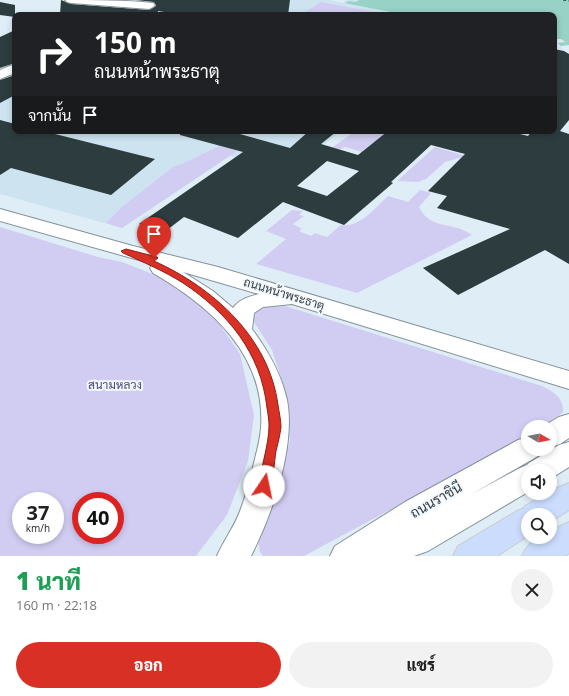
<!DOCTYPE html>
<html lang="th">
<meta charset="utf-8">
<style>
:root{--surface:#fff;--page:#f2f2f2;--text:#222;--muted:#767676;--accent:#d93025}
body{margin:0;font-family:"Open Sans",Sarabun,sans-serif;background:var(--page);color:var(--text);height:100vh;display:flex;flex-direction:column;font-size:15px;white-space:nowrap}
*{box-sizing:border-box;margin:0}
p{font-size:13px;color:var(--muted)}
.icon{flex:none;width:22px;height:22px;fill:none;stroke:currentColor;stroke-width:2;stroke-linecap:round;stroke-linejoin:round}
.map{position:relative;height:556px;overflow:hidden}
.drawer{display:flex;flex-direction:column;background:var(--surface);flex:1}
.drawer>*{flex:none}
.guide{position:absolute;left:12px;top:12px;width:545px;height:122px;border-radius:8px;box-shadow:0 2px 6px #0003;background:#202124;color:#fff;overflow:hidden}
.needle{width:26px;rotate:100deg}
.fabs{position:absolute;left:521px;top:420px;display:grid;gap:8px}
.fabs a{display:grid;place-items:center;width:36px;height:36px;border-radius:50%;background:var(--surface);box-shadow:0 2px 6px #0003;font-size:20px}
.speed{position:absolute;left:12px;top:492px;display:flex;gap:8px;font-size:20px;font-weight:700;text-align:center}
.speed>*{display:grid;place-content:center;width:52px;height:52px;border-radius:50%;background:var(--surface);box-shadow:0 2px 6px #0003;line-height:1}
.speed small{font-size:10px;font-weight:400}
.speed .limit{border:6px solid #d22;background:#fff;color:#111}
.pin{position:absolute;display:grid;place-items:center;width:34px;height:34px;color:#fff;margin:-41px -17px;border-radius:50% 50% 50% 0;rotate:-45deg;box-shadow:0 0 4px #0007}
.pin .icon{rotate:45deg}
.me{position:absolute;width:44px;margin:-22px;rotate:11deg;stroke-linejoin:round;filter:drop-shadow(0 0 3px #0008)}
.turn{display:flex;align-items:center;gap:14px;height:84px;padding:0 16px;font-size:18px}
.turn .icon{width:52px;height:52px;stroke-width:2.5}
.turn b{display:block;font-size:28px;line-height:34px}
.then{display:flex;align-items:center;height:38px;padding:0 16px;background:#0003;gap:8px;font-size:15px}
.round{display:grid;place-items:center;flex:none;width:42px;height:42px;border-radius:21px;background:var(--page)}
.headline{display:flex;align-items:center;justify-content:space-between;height:68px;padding:0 16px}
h1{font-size:24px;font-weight:800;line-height:30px;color:#1e9e55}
.cta{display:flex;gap:8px;margin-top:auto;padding:8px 16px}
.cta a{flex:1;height:46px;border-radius:24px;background:var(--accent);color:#fff;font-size:16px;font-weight:800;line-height:46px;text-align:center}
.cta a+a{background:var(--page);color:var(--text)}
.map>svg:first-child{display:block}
.built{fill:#cde3f0}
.green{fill:#d1cdf2;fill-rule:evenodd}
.water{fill:#98d1c6}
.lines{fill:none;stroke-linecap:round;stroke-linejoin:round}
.ferry{stroke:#0f433b;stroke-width:1;stroke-dasharray:3 2.5;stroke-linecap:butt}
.building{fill:#2d3c3e;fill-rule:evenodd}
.minor-casing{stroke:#85929a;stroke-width:2}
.major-casing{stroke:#cbcccd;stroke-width:2}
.minor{fill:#fff;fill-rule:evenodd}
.major{fill:#cbdcfd;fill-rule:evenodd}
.route{fill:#d93025;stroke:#8d1f18}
.labels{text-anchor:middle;stroke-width:4;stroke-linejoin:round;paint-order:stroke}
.street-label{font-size:12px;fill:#363b3f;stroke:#f1f9ff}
.park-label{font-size:12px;fill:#544a83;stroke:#f1f9ff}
.near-street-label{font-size:14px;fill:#363b3f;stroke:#f1f9ff}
</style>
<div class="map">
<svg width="569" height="556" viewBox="0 0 569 556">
<rect width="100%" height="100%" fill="#dfedf6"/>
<path class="built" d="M174,0h155l14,3 3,-3h13l-3,2 -7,-1 29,9 27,5h-261z
M15,77v54h326l-55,44 -56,-19 -108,72 -122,-34v-110z"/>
<path class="green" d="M321,2l70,13h-90z
M355,131h19l18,5 -10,8 -8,-2 -12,9 7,3 -24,-7 -10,5 -6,-2z
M219,146l18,5 -115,77 -16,-5 16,-16 51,-40 11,-4z
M435,147l31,9 -21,6 -19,17 -8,3 -21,-1z
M420,190l11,3 -12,14c9,18 22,16 38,21 5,1 10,4 15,7l-115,58 -101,-29 30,-25 -20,-8 26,-21 11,1 -4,4 5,1 -11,8 9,5 -3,2 12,5 4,-3 12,4 14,-12c19,3 35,-18 47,-29l20,6z
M0,227l98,30 24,5 48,19 40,29 30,44 14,61 -6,46 -21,54 -31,41h-196zM21,501h34v34h-34zM81,501h34v34h-34z
M285,306l257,80c11,5 22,12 21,26 -15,13 -15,15 -35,15v9l-224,120h-41l-3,-4 -2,-10 20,-55 12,-47 -2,-34 -6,-25 -10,-31 -18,-28v-7l4,-5 10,-3z"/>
<path class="water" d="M359,0h210v45l-8,1 -3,-3 7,-1 -4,-3h-7v-24h-149l-60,-12 4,-2 7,1z"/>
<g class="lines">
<path class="ferry" d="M563,0l6,1"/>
</g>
<path class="building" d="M61,0l10,4 78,6 7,-4 -2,-4 -18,-2h154l-2,15h-105l-25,-4v4h-98z
M0,2l15,3v12l-15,-2z
M15,30v33l-15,5v-31z
M554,49l10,2 5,3v66l-9,11 9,3v130l-24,-14 -87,45 -35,-27 87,-39 -73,-21 10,-12 -19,-5 37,-37 -34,-9 -40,37 2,1 -49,42 -61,-23 -45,36 -54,-21 -21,16 -24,-9 104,-72 -63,-17v-4h49l61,17 19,-17h28l-16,13 37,11 30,-24h120l20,5 4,-5h22zM327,161l32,10 -32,25 -30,-10z
M15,75v20l-15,8v-23z
M0,120l15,4v7h28l112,28 -44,36 -100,-27 -11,7z"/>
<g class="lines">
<g class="minor-casing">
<path id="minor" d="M65,0c26,0 63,0 88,3l2,2 -2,2 -4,2 -78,-6 -4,-1z
M15,64v9l-15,6v-9z
M0,209l133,37 85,21 351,104v18l-277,-85 -29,3 -9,6 -2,16c16,22 29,44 35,71 9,46 -15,115 -36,156h-34c6,-14 15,-26 21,-40 7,-16 11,-33 15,-49 3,-13 7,-26 8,-39 5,-74 -50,-121 -108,-155l-3,-5 3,-4 -153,-43zM183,272l76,22c-11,3 -19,5 -26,14l-20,-17z
M569,414v24l-9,6 -10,3v-20h-8l17,-10z
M528,437v12h14l-4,7 -66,38 46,-25 9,-4 2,-2 30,-18 10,-3v25l-19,12v-8h-22v21l-100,59 -14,5h-84l5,-10 70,-44 113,-62z"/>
</g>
<g class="major-casing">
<path id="major" d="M569,483v27l-19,12v-7h-22v21l-31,20h-44l5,-10 59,-35 7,-3 1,-2 22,-13h3v-2z
M569,522v31l-4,3h-43c6,-13 14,-19 28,-19v-6z"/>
</g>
<use href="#minor" class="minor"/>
<use href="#major" class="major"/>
</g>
<path class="route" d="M126,249l31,8 1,1 -4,3c60,27 115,77 124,144 1,7 3,15 3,22 -1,8 -3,16 -5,24 -2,12 -2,28 -8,39l-4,1 -4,-1 -2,-4c3,-17 11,-43 11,-60 0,-6 -1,-12 -2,-18 -6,-55 -39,-95 -84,-125 -19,-12 -40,-21 -60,-30l-2,-2z"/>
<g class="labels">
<g class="street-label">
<text transform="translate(284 294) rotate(17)" y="4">ถนนหน้าพระธาตุ</text>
</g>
<g class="park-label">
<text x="115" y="389">สนามหลวง</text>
</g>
<g class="near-street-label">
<text transform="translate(436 500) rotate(-30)" y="5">ถนนราชินี</text>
</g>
</g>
</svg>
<div class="fabs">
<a><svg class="needle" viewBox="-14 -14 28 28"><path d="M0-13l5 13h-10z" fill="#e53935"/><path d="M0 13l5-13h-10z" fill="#767676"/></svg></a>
<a><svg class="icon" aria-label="sound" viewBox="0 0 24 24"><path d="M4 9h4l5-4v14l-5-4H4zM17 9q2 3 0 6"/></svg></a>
<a><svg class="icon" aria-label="search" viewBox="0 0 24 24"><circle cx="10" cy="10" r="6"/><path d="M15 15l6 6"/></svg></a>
</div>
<div class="speed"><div>37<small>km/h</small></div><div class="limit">40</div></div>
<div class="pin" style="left:154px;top:258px;background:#d93025"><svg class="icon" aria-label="arrive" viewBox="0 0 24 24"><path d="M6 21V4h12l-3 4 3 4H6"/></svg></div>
<svg class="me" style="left:264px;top:486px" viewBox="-20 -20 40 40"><circle r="19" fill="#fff"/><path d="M0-13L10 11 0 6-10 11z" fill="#d93025"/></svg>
<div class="guide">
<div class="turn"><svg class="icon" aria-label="right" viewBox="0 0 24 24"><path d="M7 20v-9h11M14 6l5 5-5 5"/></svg><div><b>150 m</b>ถนนหน้าพระธาตุ</div></div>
<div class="then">จากนั้น<svg class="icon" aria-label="arrive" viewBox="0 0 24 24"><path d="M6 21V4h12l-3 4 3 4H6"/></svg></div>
</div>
</div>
<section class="drawer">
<div class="headline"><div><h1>1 นาที</h1><p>160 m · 22:18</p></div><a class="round"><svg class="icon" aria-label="close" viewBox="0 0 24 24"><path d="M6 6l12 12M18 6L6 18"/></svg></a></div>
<div class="cta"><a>ออก</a><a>แชร์</a></div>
</section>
